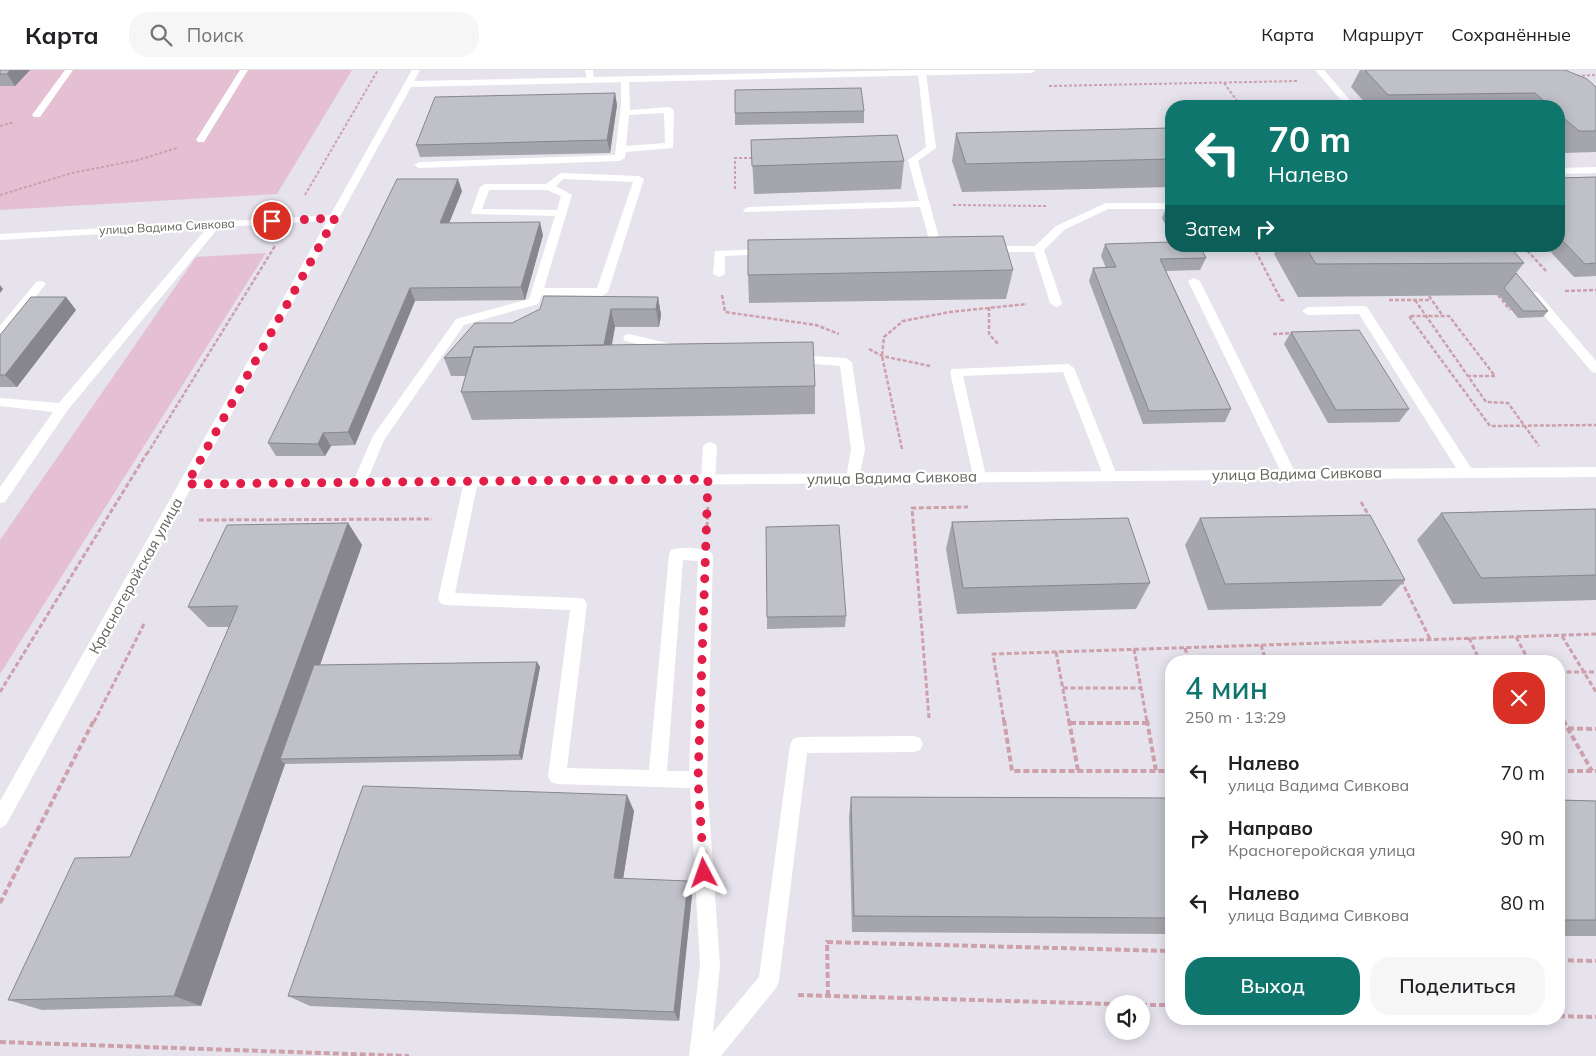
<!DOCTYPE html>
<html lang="ru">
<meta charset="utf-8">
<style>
:root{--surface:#fff;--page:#f6f6f6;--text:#202124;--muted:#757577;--line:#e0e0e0;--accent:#0f766e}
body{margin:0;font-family:Mulish,sans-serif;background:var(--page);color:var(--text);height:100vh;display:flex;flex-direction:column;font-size:19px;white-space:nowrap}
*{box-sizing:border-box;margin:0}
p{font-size:16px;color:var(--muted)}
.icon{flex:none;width:28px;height:28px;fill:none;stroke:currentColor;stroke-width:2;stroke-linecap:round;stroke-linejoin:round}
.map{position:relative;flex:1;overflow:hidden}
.side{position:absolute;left:1165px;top:585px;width:400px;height:370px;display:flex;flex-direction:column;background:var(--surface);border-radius:20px;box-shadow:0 2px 12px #0003}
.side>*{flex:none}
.guide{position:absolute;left:1165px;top:30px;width:400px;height:152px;border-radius:20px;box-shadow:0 2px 12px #0003;background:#0f766e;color:#fff;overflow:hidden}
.tools{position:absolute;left:1105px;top:925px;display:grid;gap:10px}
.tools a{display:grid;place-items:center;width:45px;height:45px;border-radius:50%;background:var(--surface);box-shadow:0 2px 12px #0003;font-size:25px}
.pin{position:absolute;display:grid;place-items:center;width:42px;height:42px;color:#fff;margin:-21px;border:2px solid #fff;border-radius:50%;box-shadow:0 1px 5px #0007}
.me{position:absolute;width:55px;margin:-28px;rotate:356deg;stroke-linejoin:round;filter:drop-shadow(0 0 4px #0008)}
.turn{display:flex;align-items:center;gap:18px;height:105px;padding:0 20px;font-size:22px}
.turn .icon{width:65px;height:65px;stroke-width:2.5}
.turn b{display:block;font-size:35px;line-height:42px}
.then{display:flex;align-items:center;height:48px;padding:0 20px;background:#0003;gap:10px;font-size:19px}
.round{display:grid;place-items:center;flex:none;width:52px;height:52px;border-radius:20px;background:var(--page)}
.headline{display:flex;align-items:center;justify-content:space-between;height:85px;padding:0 20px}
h1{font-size:30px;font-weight:600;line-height:38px;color:var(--accent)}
.primary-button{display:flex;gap:10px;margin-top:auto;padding:10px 20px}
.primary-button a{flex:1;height:58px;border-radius:20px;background:var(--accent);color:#fff;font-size:20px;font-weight:600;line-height:58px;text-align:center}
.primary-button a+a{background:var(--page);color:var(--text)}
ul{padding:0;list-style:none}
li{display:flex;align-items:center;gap:15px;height:65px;padding:0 20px}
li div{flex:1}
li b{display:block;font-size:19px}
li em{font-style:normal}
header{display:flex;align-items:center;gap:30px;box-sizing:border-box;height:70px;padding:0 25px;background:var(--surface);border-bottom:1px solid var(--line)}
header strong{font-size:24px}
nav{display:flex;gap:28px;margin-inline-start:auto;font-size:18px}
.search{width:350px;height:45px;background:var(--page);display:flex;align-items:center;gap:12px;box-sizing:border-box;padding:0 18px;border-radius:20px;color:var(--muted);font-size:19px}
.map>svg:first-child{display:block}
.green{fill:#e4c0d2}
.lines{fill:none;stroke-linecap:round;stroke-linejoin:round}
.path-far3{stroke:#cea0ab;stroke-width:2;stroke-dasharray:3 2;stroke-linecap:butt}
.path-far2{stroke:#cea0ab;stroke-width:2.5;stroke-dasharray:4 2;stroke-linecap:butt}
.path-far1{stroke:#cea0ab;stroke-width:3;stroke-dasharray:5 2.5;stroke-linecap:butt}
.path{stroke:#cea0ab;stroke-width:4;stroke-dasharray:6 3;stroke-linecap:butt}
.service{fill:#fff;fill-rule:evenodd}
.minor{fill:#fff;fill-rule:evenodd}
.tertiary{fill:#fff;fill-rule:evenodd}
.wall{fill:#a5a5ac}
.shaded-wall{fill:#86868c}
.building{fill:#c0c0c8;stroke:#86868c}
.route{stroke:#e11d48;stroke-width:9;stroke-dasharray:0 16.2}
.labels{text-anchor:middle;stroke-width:4.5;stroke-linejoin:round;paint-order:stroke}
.far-street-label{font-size:12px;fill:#62635b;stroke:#fff}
.street-label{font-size:15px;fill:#62635b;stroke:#fff}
</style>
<header>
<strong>Карта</strong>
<div class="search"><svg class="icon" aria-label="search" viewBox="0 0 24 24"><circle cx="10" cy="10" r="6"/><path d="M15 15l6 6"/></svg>Поиск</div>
<nav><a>Карта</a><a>Маршрут</a><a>Сохранённые</a></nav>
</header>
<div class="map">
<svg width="1596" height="986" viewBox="0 0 1596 986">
<rect width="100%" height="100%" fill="#e6e3ed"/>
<path class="green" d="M0,0h352l-75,124 -277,16z
M266,183l-266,421v-134l196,-283z"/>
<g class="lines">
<path class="path-far3" d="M1577,6l19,-1
M1224,13l17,23
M1049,16l249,-5
M0,56l14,-4
M735,119v-31h21
M0,125l72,-22 66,-13 39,-12
M305,125l73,-125
M953,135l94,1"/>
<path class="path-far2" d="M1253,176l28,54h4
M1523,176l24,26
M1565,221l31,-1
M722,225l3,17 91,13 23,9
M1498,225l12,15
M1429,226l14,20
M1389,230h42
M1415,230l71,102 22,1 31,43
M989,237v27l10,11
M1273,264l22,-1
M869,279l13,7 48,10
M1467,306h28l-46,-60h-40l81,110 106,-1
M902,379l-20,-93 2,-19 19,-16 47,-9 77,-8
M147,384l128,-208"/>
<path class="path-far1" d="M1361,432l8,14
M199,450l233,-1
M707,457l1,-21
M1401,510l29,59
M1562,566l34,56
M1516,567l13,24
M1469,568l11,23
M1261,575l5,16
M1185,578l4,13
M1134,579l13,73
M1056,582l13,70
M1559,602h37
M1063,618h78
M0,622l147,-239
M1559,643l5,9
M929,648l-17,-210 56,-1
M94,652l50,-98
M1004,652l-11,-68 603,-20"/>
<path class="path" d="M1004,650l8,51h159
M1069,650l9,51
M1147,650l9,51
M1563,650l29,51
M1070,653h77
M1559,658l37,1
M1559,701h37
M0,833l94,-183
M1559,890l37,1
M798,925l316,9
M828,926l-1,-54 344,9
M1141,935h30
M1559,946l37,1
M0,972l409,14"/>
<path class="service" d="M65,0h8l-33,47h-6l-2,-2z
M240,0h8l-44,72h-6l-2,-2z
M585,0h8l1,12h-6z
M922,0l4,3 10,75 -18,13 23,84 9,1 1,2 -1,2h-18l-12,-43 -176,5 -1,-2 5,-3 171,-6 -11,-41 18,-13 -8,-74z
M1315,0h9l31,36h-9z
M625,6l4,3 1,31 39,-3 5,3 -1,38 -47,4 -1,6 -5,3 -201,7 -5,-3 5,-3 196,-7 6,-50v-26zM664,43l1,30 -39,3 3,-31z
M1596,97v6l-37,1v-6z
M561,103l78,3 5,3 -36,113 -6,4 -60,-1 -4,9 -74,21 -80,115 -19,46 -5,1 -5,-1 -2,-4 20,-46 83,-117 73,-20 26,-83 -83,-2 -1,-2 9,-25 5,-3h61zM563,109l70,3 -36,106h-53l28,-93 -16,-9zM489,120h58l14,6 -4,14 -75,-1z
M1106,133h65v6h-63l-44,21 -20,20 18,53 -2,3 -4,1 -6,-4 -16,-51h-48l-5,-3 5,-3h49l21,-20z
M216,151l5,3 -1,2 -153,185 -62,91 -5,1v-16l53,-75 -53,-6v-8l59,5 153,-181z
M767,179l4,1 1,2 -1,2 -46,2v18l-6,3 -6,-3 2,-23z
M1194,208l6,3 96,193 -2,4h-10l-2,-4 -94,-193z
M40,211l4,1 2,2 -2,2 -40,51 -4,1v-12l36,-44z
M1534,222l4,1 58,68v12l-4,-1 -62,-73 -2,-3 2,-3z
M1363,236l4,1 104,161 2,4 -2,4h-10l-102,-162 -51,1 -6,-4 6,-4z
M629,264l51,12 2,3 -6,4 -51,-12 -2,-3 2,-3z
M793,285l53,3 6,4 13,87 -7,34 -5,1 -5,-1 -2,-4 5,-30 -11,-83 -51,-4 -2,-3z
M1068,294l6,4 43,107 -2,4h-10l-2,-4 -40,-103 -100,4 23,100 -2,4 -5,1 -5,-1 -24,-108 2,-3z
M710,372l5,2 2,3 -2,32 -2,4 -5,1 -5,-1 -2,-4 2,-32 2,-3z
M471,406l5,1 2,4 -23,112 124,5 5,1 3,5 -20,164 82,2 20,-216 2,-4c11,-4 29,-2 40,2l2,4 -6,224 13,186 -7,66 46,-55 31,-232 3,-6 6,-2 115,-1 6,2 3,6 -3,6 -6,2 -107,1 -28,228 -3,7 -55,68h-32l11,-90 -10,-178 -133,-4 -6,-2 -3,-6 22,-166 -124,-5 -5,-1 -3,-5 26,-118 2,-4zM683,490l15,1 -9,210h-22z"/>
<path class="minor" d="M335,145l5,3 -1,2 -339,20v-6z
M1596,397v10l-1409,12 -5,-1 -2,-4 2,-4 5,-1z"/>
<path class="tertiary" d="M412,0h8l-6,11 502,-11h120l-4,3 -621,14 -405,738 -6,3v-27z"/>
</g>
<path class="wall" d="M0,0h30l-15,16h-15z
M1360,0l236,17v65l-33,1 -4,-4v-43h-191l-17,-19z
M615,23l2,12 -7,48 -190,4 -4,-12z
M864,41v12l-129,2v-12z
M956,63l215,26v28l-209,5 -10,-31z
M751,70l153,21 -3,28 -147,5z
M1596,107v99l-22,1 -29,-31h14v-68z
M462,121l-13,32 94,12 -18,65 -110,1 -60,144 -24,1 -6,10h-49l-8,-13z
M1165,141h6v23h-1l-8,-16z
M1105,174l101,14 -6,12 -34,1 65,138 -6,13 -82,2 -54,-143 4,-13h13l-5,-12z
M1278,176h231l15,17 -8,10 32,38 -5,6 -25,1 -19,-23 -201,2 -24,-43z
M1013,200l-7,29 -257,4 -1,-28z
M66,227l10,13 -59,77h-17v-52z
M658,227l3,18 -2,12h-44l-3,18 203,41v28l-343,6 -11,-28 5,-16h-15l-7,-18 68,-35z
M1291,262l118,77 -10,13 -71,1 -44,-79z
M1596,439v91l-143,4 -36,-64 24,-27z
M1200,448l205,62 -24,26 -173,4 -23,-65z
M952,452l198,61 -14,26 -179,5 -11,-65z
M348,453l14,22 -42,120 217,-3 3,5 -18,93 -237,4 -84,242 -159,4 -34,-10 122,-143 99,-230h-21l-20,-20z
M846,546l-1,11 -78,2v-12z
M851,727l320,1v136l-319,-2 -3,-115z
M1559,730l37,1v135h-37z
M634,741l-11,67 69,17 -13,126 -369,-15 -22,-10z"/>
<path class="shaded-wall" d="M10,0h20l-15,16 -8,-12z
M615,23l2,12 -7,48 -3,-13z
M458,109l4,12 -18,45 -4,-13z
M540,152l3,13 -18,65 -4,-13z
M0,215l3,4 -3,4z
M410,218l5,13 -60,144 -7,-13z
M66,227l10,13 -59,77 -12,-12z
M658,227l3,18 -2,12 -3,-18z
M611,239l4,18 -9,47 -4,-18z
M323,363l8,13 -6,10 -7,-12z
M348,453l14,22 -75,214h-7l5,5 -84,242 -27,-10z
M537,592l3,5 -18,93 -3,-5z
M627,725l7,16 -13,81 -7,-14z
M688,811l4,14 -13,126 -5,-9z"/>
<path class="building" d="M0,0h10l-3,4h-7z
M1365,0h200l22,9 9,8v44h-17l-20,-17v-8h-9l-15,-13 -147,2z
M861,18l3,23 -129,2v-23z
M615,23l-8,47 -191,5 19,-48z
M1171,58v31l-205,5 -10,-31z
M897,65l7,26 -152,5 -1,-26z
M1596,107v86l-11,1 -26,-27v-59z
M397,109h61l-18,44 100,-1 -19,65 -111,1 -62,144 -25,1 -5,11 -50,-1z
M1165,141h6v13z
M1003,166l10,34 -265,5v-35z
M1171,172v4h29l6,12 -46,1 71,150 -82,2 -56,-143 23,-1 -11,-23z
M1305,176h204l15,17 -208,1z
M1516,203l32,38h-25l-19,-23z
M544,226l114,1 -2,12h-45l-7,36 -130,2 -3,10 -27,1 31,-35h37l28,-14z
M31,227h35l-61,78h-5v-40z
M1359,260l50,79 -73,1 -45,-78z
M813,272l2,44 -354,6 13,-45z
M1596,439v66l-115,3 -40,-65z
M1370,445l35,65 -180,4 -25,-66z
M1128,448l22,65 -187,5 -11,-66z
M348,453l-174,473 -166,4 67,-142 55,-1 108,-251 -50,1 39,-82z
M839,455l7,91 -79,1 -1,-90z
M537,592l-18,93 -239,4 34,-94z
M363,716l264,9 -13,83 74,3 -14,131 -386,-16z
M851,727l320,1v120l-317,-2z
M1559,730l37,1v119h-37z"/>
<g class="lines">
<path class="route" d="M272,151l63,-3 -148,266 521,-5 -10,301 6,93"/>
</g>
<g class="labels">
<g class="far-street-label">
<text transform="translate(167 157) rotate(-3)" y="4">улица Вадима Сивкова</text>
</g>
<g class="street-label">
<text transform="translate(1297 404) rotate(-1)" y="5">улица Вадима Сивкова</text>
<text transform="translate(892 408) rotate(-1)" y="5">улица Вадима Сивкова</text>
<text transform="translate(136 506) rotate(-61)" y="5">Красногеройская улица</text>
</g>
</g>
</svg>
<div class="tools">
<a><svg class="icon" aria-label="sound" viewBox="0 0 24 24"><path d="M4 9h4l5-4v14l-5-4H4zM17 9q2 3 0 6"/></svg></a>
</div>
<div class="pin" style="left:272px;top:151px;background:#d93025"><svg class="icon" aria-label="arrive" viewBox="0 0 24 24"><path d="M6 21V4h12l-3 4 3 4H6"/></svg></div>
<svg class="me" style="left:704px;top:803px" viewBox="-20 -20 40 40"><path d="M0-17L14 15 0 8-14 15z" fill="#e11d48" stroke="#fff" stroke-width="4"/></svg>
<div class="guide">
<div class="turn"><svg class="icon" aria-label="left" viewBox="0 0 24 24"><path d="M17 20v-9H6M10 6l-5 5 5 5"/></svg><div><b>70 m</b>Налево</div></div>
<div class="then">Затем<svg class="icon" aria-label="right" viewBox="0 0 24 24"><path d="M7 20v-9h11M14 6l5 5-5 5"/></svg></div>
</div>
<section class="side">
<div class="headline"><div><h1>4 мин</h1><p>250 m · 13:29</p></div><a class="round" style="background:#d93025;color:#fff"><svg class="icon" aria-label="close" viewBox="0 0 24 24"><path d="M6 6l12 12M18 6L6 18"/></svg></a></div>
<ul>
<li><svg class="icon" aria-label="left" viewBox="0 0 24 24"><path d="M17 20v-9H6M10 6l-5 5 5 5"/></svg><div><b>Налево</b><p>улица Вадима Сивкова</p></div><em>70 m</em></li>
<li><svg class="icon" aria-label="right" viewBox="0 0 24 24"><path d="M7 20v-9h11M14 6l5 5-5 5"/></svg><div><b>Направо</b><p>Красногеройская улица</p></div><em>90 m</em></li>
<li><svg class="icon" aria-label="left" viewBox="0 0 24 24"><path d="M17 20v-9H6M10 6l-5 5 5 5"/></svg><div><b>Налево</b><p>улица Вадима Сивкова</p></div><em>80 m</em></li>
</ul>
<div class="primary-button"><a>Выход</a><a>Поделиться</a></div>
</section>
</div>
